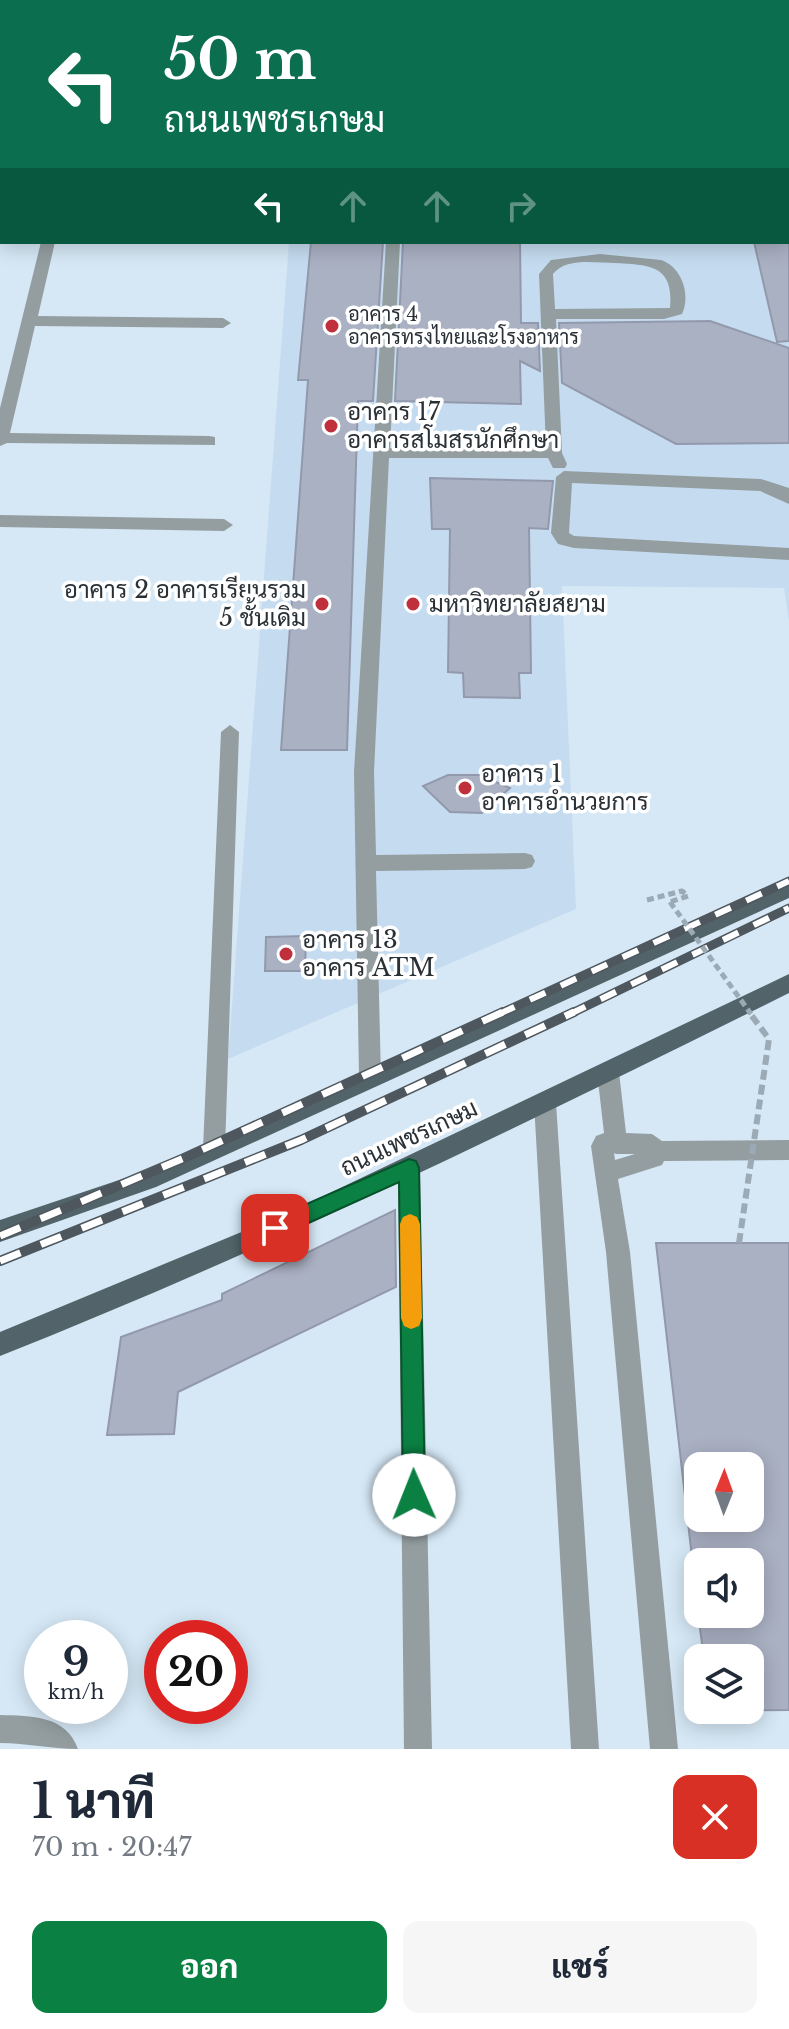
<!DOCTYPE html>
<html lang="th">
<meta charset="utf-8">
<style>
:root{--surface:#fff;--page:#f6f6f7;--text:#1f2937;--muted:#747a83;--accent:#0b8043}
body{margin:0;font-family:"Libre Baskerville",Sarabun,serif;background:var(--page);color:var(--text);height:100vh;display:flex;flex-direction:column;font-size:30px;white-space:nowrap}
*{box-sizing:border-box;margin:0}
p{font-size:26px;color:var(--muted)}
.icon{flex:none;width:44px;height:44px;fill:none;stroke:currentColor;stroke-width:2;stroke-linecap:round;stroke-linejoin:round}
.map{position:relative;height:1749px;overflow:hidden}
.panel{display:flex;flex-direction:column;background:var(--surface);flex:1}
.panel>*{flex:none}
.hud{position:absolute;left:0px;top:0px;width:790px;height:244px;box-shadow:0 4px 20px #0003;background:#0b6e4f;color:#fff;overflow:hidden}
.needle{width:52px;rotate:1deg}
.buttons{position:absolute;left:684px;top:1452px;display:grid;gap:16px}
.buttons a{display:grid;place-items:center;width:80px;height:80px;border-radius:16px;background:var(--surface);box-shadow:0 4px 20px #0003;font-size:40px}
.speed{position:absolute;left:24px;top:1620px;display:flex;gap:16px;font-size:40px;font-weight:700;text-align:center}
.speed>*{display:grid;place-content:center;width:104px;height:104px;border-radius:50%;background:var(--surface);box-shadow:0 4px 20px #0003;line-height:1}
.speed small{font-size:20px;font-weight:400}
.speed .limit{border:12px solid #d22;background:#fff;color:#111}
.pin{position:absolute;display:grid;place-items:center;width:68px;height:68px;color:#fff;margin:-34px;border-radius:16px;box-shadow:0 4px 12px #0006}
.me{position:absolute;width:88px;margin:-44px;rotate:359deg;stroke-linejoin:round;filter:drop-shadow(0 0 6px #0008)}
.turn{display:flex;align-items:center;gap:28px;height:168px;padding:0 32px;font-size:36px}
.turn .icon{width:104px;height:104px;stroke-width:2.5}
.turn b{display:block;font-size:56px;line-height:68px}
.lanes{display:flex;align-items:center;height:76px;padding:0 32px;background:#0003;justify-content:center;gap:40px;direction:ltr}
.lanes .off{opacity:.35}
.round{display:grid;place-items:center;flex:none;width:84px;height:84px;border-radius:16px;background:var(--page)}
.overview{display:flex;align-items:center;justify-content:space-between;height:136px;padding:0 32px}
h1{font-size:48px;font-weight:800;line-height:60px}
.button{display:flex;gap:16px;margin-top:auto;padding:16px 32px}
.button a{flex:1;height:92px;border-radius:16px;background:var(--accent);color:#fff;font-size:32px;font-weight:800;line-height:92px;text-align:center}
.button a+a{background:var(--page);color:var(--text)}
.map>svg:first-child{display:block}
.built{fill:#c5dcf0}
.building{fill:#aab1c3;stroke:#9399ac;stroke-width:2;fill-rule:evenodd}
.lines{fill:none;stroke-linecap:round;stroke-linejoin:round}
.path{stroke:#9baab4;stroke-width:5;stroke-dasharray:7 4;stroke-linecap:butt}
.lane{fill:#949ea1;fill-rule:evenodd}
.street{fill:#949ea1;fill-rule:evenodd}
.primary{fill:#526469;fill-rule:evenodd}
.rail-far1-casing{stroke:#4e575e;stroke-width:9}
.rail-casing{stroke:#4e575e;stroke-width:10}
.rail-far1{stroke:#fff;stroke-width:6;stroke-dasharray:17;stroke-linecap:butt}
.rail{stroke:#fff;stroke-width:7;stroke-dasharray:22;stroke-linecap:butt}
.path-bridge-far1{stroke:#9baab4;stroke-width:5;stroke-dasharray:7 4;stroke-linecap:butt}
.path-bridge{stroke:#9baab4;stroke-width:6;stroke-dasharray:10 5;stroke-linecap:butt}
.route{fill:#0b8043;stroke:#07532c;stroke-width:2}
.slow{fill:#f59e0b}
.poi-dot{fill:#c0303c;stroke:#fff;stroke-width:3}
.labels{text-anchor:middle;stroke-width:7;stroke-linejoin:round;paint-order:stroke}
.far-poi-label{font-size:20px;fill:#2a3136;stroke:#fff;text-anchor:start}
.poi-label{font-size:24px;fill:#2a3136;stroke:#fff;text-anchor:start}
.street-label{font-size:24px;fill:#2a3136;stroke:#fff}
</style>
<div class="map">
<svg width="789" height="1749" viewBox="0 0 789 1749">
<rect width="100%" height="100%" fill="#d6e8f6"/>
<path class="built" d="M308,0h372l1,2h-373z
M789,170v451l-5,-33 -222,-2 14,323 -348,150 61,-817h499z"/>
<path class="building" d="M311,242h72l-10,159h-15l-11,349h-66l27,-370h-10z
M403,242h117l1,81h17l2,48 -20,-10 1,43 -126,-3z
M754,242h35v99l-12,1z
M710,321l79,27v95l-113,1 -114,-61 -3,-60z
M430,478l123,3 -5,48 -19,-1 2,145h-12l1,25 -56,-1 -1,-24 -15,-1 2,-143h-18z
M448,775h32l30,13 -28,25 -32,-1 -27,-26z
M306,936l-1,35h-40l1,-34z
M395,1210l1,77 -218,105 -4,42 -67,1 14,-98 101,-37v-6z
M656,1243h133v467l-79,1 40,-1v-52h-46l-6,-44h52v-52h-52v48zM698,1466h52v52h-52z"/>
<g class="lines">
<path class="path" d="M647,900l35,-9 6,5 -18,6"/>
<path class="lane" d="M394,0h12l1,2h-12z
M461,0h23l1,2h-23z
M386,242h14l-10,206h156l-7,-174 12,-14 49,-6 61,6c21,7 30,35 21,54l-18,5h-108l6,134 5,11 -2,4h-12l-5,-10h-159l-15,314 2,83 149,-2 7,2 3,6 -3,6 -7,2 -149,2 5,207 -3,7 -8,3 -8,-3 -3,-7 -5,-306zM615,263c35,2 59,2 55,45l-115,1 -2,-35c13,-17 43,-11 62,-11z
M564,471l197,8 28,9v16l-29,-13 -188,-8 -3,50 5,3 215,12v12l-215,-12 -16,-4 -7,-11 5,-56z
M608,1063l8,2 3,7 7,61 26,1 10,7 127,-1v20l-125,1 -2,4 -44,14 12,73 48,497h-28l-44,-497 -15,-106 5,-10 8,-3 -7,-61 3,-7zM614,1153l2,1h19l-20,6z
M409,1158l8,3 3,7 12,581h-28l-6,-581 3,-7z"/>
<path class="street" d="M788,91h1v10h-1z
M41,242h14l-17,74 185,2 8,5 -8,5 -188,-2 -25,107 199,3 6,1v8l-208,-2 -7,3v-38z
M0,515l224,4 9,6 -9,6 -224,-4z
M230,725l9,7 -14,417 -3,7 -8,3 -8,-3 -3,-7 18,-417z
M545,1093l8,3 3,7 43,646h-28l-37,-646 3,-7z
M0,1715c31,1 66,0 78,34 -28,0 -51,-6 -78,-6z"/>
<path class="primary" d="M789,881v17l-633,289 -156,55v-22l143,-48z
M789,974v19c-260,129 -519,256 -789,363v-24l292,-121z"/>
<g class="rail-far1-casing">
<path id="rail-far1" d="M499,1014l290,-133
M570,1014l219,-106"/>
</g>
<g class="rail-casing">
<path id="rail" d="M0,1236l184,-78 319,-146
M0,1261l301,-121 273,-128"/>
</g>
<use href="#rail-far1" class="rail-far1"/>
<use href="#rail" class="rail"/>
<path class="path-bridge-far1" d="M670,902l81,112"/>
<path class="path-bridge" d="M739,1243l30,-204 -20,-27"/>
</g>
<path class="route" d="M409,1159l7,2 3,7 6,327 -3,8 -8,3 -8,-3 -3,-8 -4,-313 -124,56 -7,-3 -3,-7 3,-7z"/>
<path class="slow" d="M410,1214l7,3 3,7 2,94 -3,8 -8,3 -7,-3 -3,-8 -1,-94 3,-7z"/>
<g class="poi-dot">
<circle cx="332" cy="326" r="8"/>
<circle cx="331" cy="426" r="8"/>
<circle cx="322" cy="604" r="8"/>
<circle cx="413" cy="604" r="8"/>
<circle cx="465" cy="788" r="8"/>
<circle cx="286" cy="954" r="8"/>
</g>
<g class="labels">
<g class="far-poi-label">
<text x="348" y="321">อาคาร 4<tspan x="348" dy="23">อาคารทรงไทยและโรงอาหาร</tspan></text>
</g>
<g class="poi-label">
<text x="347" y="420">อาคาร 17<tspan x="347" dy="28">อาคารสโมสรนักศึกษา</tspan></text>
<text x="306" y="598" text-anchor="end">อาคาร 2 อาคารเรียนรวม<tspan x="306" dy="28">5 ชั้นเดิม</tspan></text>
<text x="429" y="612">มหาวิทยาลัยสยาม</text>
<text x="481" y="782">อาคาร 1<tspan x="481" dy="28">อาคารอำนวยการ</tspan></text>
<text x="302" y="948">อาคาร 13<tspan x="302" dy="28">อาคาร ATM</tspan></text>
</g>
<g class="street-label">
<text transform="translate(409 1138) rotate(-25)" y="8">ถนนเพชรเกษม</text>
</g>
</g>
</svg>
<div class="buttons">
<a><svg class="needle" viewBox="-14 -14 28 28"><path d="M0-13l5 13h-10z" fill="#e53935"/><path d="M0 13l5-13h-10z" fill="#747a83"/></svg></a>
<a><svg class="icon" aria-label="sound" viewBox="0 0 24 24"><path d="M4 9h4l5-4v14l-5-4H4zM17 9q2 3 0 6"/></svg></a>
<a><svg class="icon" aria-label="layers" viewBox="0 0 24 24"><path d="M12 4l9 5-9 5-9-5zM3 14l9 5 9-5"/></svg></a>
</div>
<div class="speed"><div>9<small>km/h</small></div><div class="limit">20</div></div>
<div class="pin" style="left:275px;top:1228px;background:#d93025"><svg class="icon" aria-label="arrive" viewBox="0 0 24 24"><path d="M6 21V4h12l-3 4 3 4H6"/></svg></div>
<svg class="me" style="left:414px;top:1495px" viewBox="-20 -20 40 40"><circle r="19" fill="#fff"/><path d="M0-13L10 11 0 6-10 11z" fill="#0b8043"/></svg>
<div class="hud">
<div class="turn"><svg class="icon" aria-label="left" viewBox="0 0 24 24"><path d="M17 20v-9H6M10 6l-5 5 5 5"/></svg><div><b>50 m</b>ถนนเพชรเกษม</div></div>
<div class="lanes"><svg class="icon" aria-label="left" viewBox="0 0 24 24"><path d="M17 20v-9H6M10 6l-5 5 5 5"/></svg><svg class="icon off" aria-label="ahead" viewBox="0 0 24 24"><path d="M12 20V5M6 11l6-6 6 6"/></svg><svg class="icon off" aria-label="ahead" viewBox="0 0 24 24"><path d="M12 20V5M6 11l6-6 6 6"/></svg><svg class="icon off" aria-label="right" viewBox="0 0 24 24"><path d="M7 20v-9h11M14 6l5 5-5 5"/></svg></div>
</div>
</div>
<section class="panel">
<div class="overview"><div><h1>1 นาที</h1><p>70 m · 20:47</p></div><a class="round" style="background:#d93025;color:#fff"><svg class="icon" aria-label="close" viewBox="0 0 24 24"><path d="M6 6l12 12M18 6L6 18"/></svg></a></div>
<div class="button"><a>ออก</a><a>แชร์</a></div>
</section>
